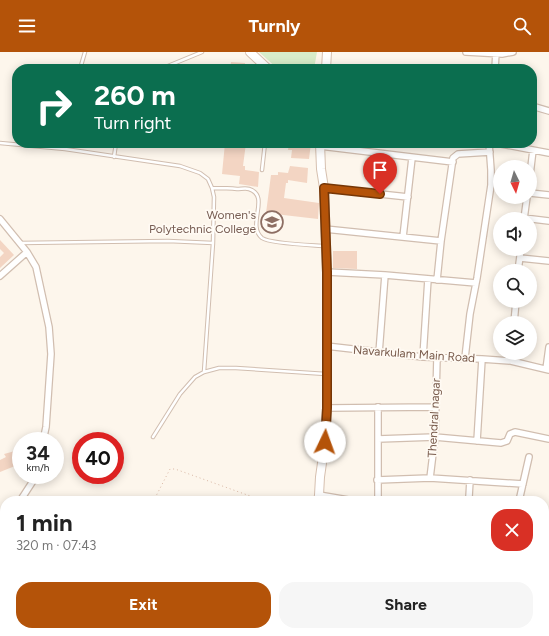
<!DOCTYPE html>
<meta charset="utf-8">
<style>
:root{--surface:#fff;--page:#f6f6f6;--text:#222;--muted:#767676;--accent:#b45309}
body{margin:0;font-family:Figtree,sans-serif;background:var(--page);color:var(--text);height:100vh;display:flex;flex-direction:column;font-size:15px;white-space:nowrap}
*{box-sizing:border-box;margin:0}
p{font-size:13px;color:var(--muted)}
.icon{flex:none;width:22px;height:22px;fill:none;stroke:currentColor;stroke-width:2;stroke-linecap:round;stroke-linejoin:round}
.map{position:relative;flex:1;overflow:hidden}
.drawer{position:absolute;left:0px;top:444px;width:549px;height:140px;display:flex;flex-direction:column;background:var(--surface);border-radius:16px 16px 0 0;box-shadow:0 2px 10px #0003}
.drawer>*{flex:none}
.hud{position:absolute;left:12px;top:12px;width:525px;height:84px;border-radius:16px;box-shadow:0 2px 10px #0003;background:#0b6e4f;color:#fff;overflow:hidden}
.needle{width:26px;rotate:175deg}
.controls{position:absolute;left:493px;top:108px;display:grid;gap:8px}
.controls a{display:grid;place-items:center;width:44px;height:44px;border-radius:50%;background:var(--surface);box-shadow:0 2px 10px #0003;font-size:20px}
.speed{position:absolute;left:12px;top:380px;display:flex;gap:8px;font-size:20px;font-weight:700;text-align:center}
.speed>*{display:grid;place-content:center;width:52px;height:52px;border-radius:50%;background:var(--surface);box-shadow:0 2px 10px #0003;line-height:1}
.speed small{font-size:10px;font-weight:400}
.speed .limit{border:6px solid #d22;background:#fff;color:#111}
.pin{position:absolute;display:grid;place-items:center;width:34px;height:34px;color:#fff;margin:-41px -17px;border-radius:50% 50% 50% 0;rotate:-45deg;box-shadow:0 0 4px #0007}
.pin .icon{rotate:45deg}
.me{position:absolute;width:44px;margin:-22px;rotate:3deg;stroke-linejoin:round;filter:drop-shadow(0 0 3px #0008)}
.turn{display:flex;align-items:center;gap:14px;height:84px;padding:0 16px;font-size:18px}
.turn .icon{width:52px;height:52px;stroke-width:2.5}
.turn b{display:block;font-size:28px;line-height:34px}
.round{display:grid;place-items:center;flex:none;width:42px;height:42px;border-radius:16px;background:var(--page)}
.headline{display:flex;align-items:center;justify-content:space-between;height:68px;padding:0 16px}
h1{font-size:24px;font-weight:700;line-height:30px}
.button{display:flex;gap:8px;margin-top:auto;padding:8px 16px}
.button a{flex:1;height:46px;border-radius:16px;background:var(--accent);color:#fff;font-size:16px;font-weight:700;line-height:46px;text-align:center}
.button a+a{background:var(--page);color:var(--text)}
header{display:flex;justify-content:space-between;align-items:center;height:52px;padding:0 16px;background:var(--accent);color:#fff;font-size:18px;font-weight:700}
.map>svg:first-child{display:block}
.green{fill:#d8ecc9}
.building{fill:#f3d5c3}
.lines{fill:none;stroke-linecap:round;stroke-linejoin:round}
.lane-casing{stroke:#d1beb0;stroke-width:4.5}
.street-casing{stroke:#d1beb0;stroke-width:8}
.secondary-casing{stroke:#d6c0b0;stroke-width:10}
.path{stroke:#d9b8a5;stroke-width:1;stroke-dasharray:1 3;stroke-linecap:butt}
.lane{stroke:#fff;stroke-width:2.5}
.street{stroke:#fff;stroke-width:5.5}
.secondary{stroke:#fff;stroke-width:8}
.route-casing{stroke:#753606;stroke-width:10}
.route{stroke:#b45309;stroke-width:7}
.labels{text-anchor:middle;stroke-width:3.5;stroke-linejoin:round;paint-order:stroke}
.education-label{font-size:12px;fill:#785e54;stroke:#fffaf3;text-anchor:end}
.street-label{font-size:12px;fill:#7a5c4d;stroke:#fffaf3}
</style>
<header><svg class="icon" aria-label="menu" viewBox="0 0 24 24"><path d="M4 6h16M4 12h16M4 18h16"/></svg>Turnly<svg class="icon" aria-label="search" viewBox="0 0 24 24"><circle cx="10" cy="10" r="6"/><path d="M15 15l6 6"/></svg></header>
<div class="map">
<svg width="549" height="584" viewBox="0 0 549 584">
<rect width="100%" height="100%" fill="#fdf6ec"/>
<path class="green" d="M259,0h58l-3,17h-36z
M286,579h110l1,5h-113z"/>
<path class="building" d="M231,10l14,1v6h-15z
M225,91h21l-3,23h2v4l14,2 -1,15 -19,-3 1,-8 -18,-2z
M289,91h22l-2,16 -18,-1 1,-8h-4z
M290,114l18,2 -1,15 -19,-3v3h-2l-2,15 35,5 -1,16 -52,-6 5,-38h7v-3l10,1z
M0,188l14,15 -14,13v-11l4,-4 -4,-4z
M333,199h24v18l-24,-1z
M15,399l5,13 -20,8v-12l6,-3 -2,-3z"/>
<g class="lines">
<g class="lane-casing">
<path id="lane" d="M80,17l5,-17
M163,17l5,-3 34,-14
M0,91l65,6 115,17 20,7 8,6 4,9 2,9 -1,46 -9,129
M65,97v-6
M114,105l2,-14
M262,118l3,-27
M212,136c9,0 17,0 25,1 4,0 9,-1 12,0 22,7 -3,36 13,49 9,6 50,7 63,8
M20,191l148,-2 45,2
M153,385l27,-43 15,-17 9,-5 15,-4h17l90,6"/>
</g>
<g class="street-casing">
<path id="street" d="M466,0l36,2 11,-2
M495,17l1,-17
M532,54l17,5
M496,91l53,10
M320,94l133,16
M530,123l3,-25
M324,136l84,9
M530,141l19,2
M524,166l25,3
M0,167l27,33 9,15 13,60 2,27 -5,73 -3,14
M524,167l3,-22
M325,177l116,12 12,-83 5,-4 32,-2
M403,185l9,-79
M520,206l29,3
M518,219l3,-22
M327,220l58,3 91,8
M0,224l27,-24
M437,228l4,-39
M514,271l2,-22
M326,294l97,11 59,2 29,2 38,9
M379,301l6,-78
M423,305l5,-78
M465,306l5,-44 7,-36 14,-93v-15l-2,-27
M511,309l1,-8
M546,317l3,-22
M327,356l109,-1
M378,387l57,-2 66,6 6,-2 3,-7 5,-2 34,7
M477,389l5,-82
M430,426l5,-41 2,-80
M377,428l53,-2 93,6
M470,428l-1,17 2,4
M319,443l35,6
M20,449l13,-20 1,-6
M378,449v-94
M519,449l10,-44
M0,469l5,-5
M547,507l2,-9
M404,579l2,5
M523,579l14,5"/>
</g>
<g class="secondary-casing">
<path id="secondary" d="M250,0l18,17
M326,17l1,-17
M318,449l1,-6 1,-18 5,-35 2,-34v-136l-3,-84 -3,-19 -1,-26
M0,526l5,2
M51,579l3,5
M273,584l2,-5"/>
</g>
<path class="path" d="M136,447l18,1 16,-31h5l89,32
M133,449l2,-6
M99,584l2,-5
M168,584l2,-5"/>
<use href="#lane" class="lane"/>
<use href="#street" class="street"/>
<use href="#secondary" class="secondary"/>
</g>
<g class="lines">
<g class="route-casing">
<path id="route" d="M325,390l2,-34v-136l-3,-84 56,6"/>
</g>
<use href="#route" class="route"/>
</g>
<defs>
<g id="university-ring" transform="scale(1.15)"><circle r="9.5" fill="#fffaf3" stroke="#8d6e63" stroke-width="1.5"/><path d="M0-5L7-2L0 1L-7-2ZM-4 1L0 2.5L4 1V4Q0 6-4 4Z" fill="#8d6e63"/></g>
</defs>
<g fill-rule="evenodd">
<use href="#university-ring" x="272" y="170"/>
</g>
<g class="labels">
<g class="education-label">
<text x="256" y="167">Women's<tspan x="256" dy="14">Polytechnic College</tspan></text>
</g>
<g class="street-label">
<text transform="translate(414 302) rotate(4)" y="4">Navarkulam Main Road</text>
<text transform="translate(434 366) rotate(-87)" y="4">Thendral nagar</text>
</g>
</g>
</svg>
<div class="controls">
<a><svg class="needle" viewBox="-14 -14 28 28"><path d="M0-13l5 13h-10z" fill="#e53935"/><path d="M0 13l5-13h-10z" fill="#767676"/></svg></a>
<a><svg class="icon" aria-label="sound" viewBox="0 0 24 24"><path d="M4 9h4l5-4v14l-5-4H4zM17 9q2 3 0 6"/></svg></a>
<a><svg class="icon" aria-label="search" viewBox="0 0 24 24"><circle cx="10" cy="10" r="6"/><path d="M15 15l6 6"/></svg></a>
<a><svg class="icon" aria-label="layers" viewBox="0 0 24 24"><path d="M12 4l9 5-9 5-9-5zM3 14l9 5 9-5"/></svg></a>
</div>
<div class="speed"><div>34<small>km/h</small></div><div class="limit">40</div></div>
<div class="pin" style="left:380px;top:142px;background:#d93025"><svg class="icon" aria-label="arrive" viewBox="0 0 24 24"><path d="M6 21V4h12l-3 4 3 4H6"/></svg></div>
<svg class="me" style="left:325px;top:390px" viewBox="-20 -20 40 40"><circle r="19" fill="#fff"/><path d="M0-13L10 11 0 6-10 11z" fill="#b45309"/></svg>
<div class="hud">
<div class="turn"><svg class="icon" aria-label="right" viewBox="0 0 24 24"><path d="M7 20v-9h11M14 6l5 5-5 5"/></svg><div><b>260 m</b>Turn right</div></div>
</div>
<section class="drawer">
<div class="headline"><div><h1>1 min</h1><p>320 m · 07:43</p></div><a class="round" style="background:#d93025;color:#fff"><svg class="icon" aria-label="close" viewBox="0 0 24 24"><path d="M6 6l12 12M18 6L6 18"/></svg></a></div>
<div class="button"><a>Exit</a><a>Share</a></div>
</section>
</div>
